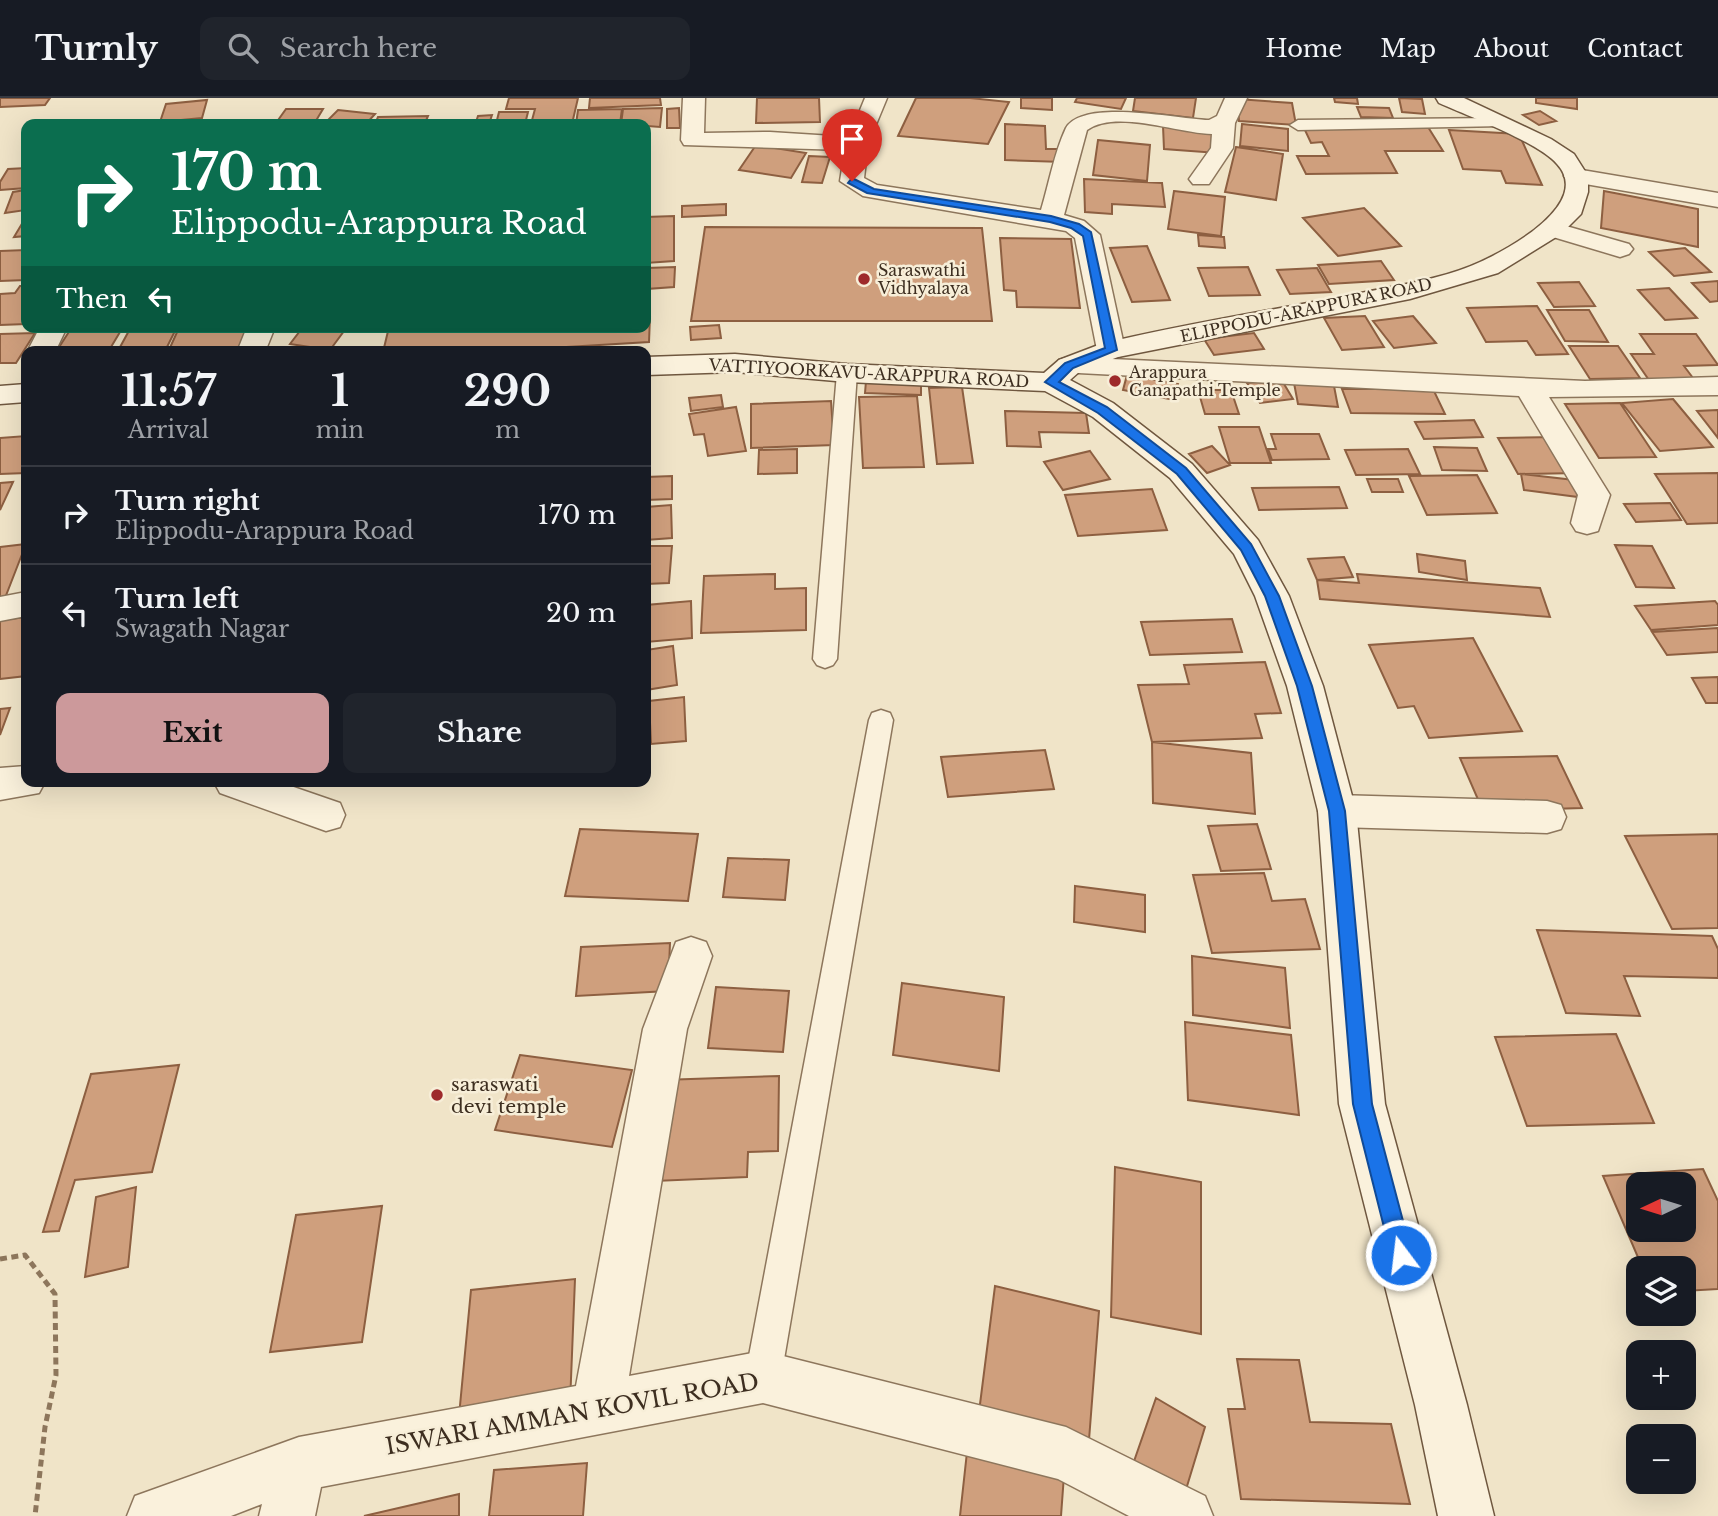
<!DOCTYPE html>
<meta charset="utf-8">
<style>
:root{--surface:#171b24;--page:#20242c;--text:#f1f3f6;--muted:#9ea1a6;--line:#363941;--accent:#cc999b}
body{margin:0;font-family:"Libre Baskerville",serif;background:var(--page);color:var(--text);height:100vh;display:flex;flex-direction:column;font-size:26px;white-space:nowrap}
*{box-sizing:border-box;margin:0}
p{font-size:23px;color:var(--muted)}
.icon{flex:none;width:38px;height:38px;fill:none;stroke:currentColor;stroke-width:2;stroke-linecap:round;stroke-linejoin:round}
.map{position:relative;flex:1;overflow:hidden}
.panel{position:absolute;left:21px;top:248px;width:630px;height:441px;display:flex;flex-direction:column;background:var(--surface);border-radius:14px;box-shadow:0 7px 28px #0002}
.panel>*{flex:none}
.guide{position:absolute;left:21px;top:21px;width:630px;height:214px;border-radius:14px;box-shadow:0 7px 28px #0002;background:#0b6e4f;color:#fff;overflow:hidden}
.needle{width:46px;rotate:266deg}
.controls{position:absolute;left:1626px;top:1074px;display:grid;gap:14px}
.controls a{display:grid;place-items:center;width:70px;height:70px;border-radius:14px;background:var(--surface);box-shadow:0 7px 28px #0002;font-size:35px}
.pin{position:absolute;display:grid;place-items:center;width:60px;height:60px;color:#fff;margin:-72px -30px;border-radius:50% 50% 50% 0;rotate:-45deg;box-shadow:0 0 7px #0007}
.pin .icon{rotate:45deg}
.me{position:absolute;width:77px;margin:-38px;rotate:345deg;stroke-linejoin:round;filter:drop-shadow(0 0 5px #0008)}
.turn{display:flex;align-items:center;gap:24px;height:147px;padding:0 35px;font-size:32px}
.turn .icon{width:91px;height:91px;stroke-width:2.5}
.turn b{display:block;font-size:49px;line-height:60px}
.then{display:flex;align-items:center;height:66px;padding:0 35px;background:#0003;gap:14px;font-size:26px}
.eta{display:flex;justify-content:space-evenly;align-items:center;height:119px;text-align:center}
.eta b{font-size:42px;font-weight:800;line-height:49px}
.button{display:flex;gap:14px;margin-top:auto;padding:14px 35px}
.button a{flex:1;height:80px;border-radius:14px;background:var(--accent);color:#111;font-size:28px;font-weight:800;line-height:80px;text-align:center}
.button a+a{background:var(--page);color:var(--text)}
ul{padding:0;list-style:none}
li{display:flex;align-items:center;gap:21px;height:98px;padding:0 35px;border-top:2px solid var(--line)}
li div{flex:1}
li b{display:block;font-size:26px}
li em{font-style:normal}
header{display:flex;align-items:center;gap:42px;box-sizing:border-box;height:98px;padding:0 35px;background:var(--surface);border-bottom:2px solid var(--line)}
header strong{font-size:33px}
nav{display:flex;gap:38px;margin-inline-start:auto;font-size:24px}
.search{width:490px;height:63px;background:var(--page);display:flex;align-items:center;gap:18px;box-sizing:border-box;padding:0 24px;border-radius:14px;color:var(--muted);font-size:26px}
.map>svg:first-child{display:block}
.building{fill:#cf9f7d;stroke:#8d5f41;stroke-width:2;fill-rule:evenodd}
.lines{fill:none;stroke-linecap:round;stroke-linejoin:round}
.lane-casing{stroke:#8d765c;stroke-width:3}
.street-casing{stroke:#8d765c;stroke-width:3}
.secondary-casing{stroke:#6f573f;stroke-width:3}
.path{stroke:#8d765c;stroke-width:5;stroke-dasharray:7 4.5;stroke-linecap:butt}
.lane{fill:#faf1dc;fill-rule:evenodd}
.street{fill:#faf1dc;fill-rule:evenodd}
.secondary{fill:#faf1dc;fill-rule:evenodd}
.route{fill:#1a73e8;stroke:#114b97;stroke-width:2}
.poi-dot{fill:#9e2a2b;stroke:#f7eed8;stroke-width:2.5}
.labels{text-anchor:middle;stroke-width:5;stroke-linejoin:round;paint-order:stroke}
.far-poi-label{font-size:16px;fill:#3d2e20;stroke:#f7eed8;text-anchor:start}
.far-street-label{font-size:16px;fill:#3d2e20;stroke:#f7eed8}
.poi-label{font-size:19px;fill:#3d2e20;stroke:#f7eed8;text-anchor:start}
.near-street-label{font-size:23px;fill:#3d2e20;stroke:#f7eed8}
</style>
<header>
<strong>Turnly</strong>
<div class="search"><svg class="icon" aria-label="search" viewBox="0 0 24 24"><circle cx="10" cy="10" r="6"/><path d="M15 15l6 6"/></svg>Search here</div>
<nav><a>Home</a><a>Map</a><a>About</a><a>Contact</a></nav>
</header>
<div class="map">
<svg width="1718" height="1418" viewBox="0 0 1718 1418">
<rect width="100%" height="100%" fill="#f0e4c8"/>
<path class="building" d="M0,0h50l-5,7 -45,2z
M509,0h69l-6,26h-41l4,-15h-29z
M590,0h70l1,7 -72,3z
M757,0h62l1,24 -64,1z
M916,0h54l39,4 -21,42 -90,-8z
M1021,0h31v12l-31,-2z
M1077,0h49l-5,11 -46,-7z
M1135,0h61l-3,20 -60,-7z
M1334,0h23l1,6 -23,-2z
M1399,0l23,1 3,15 -23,-2z
M1536,0h41v11l-41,-6z
M1237,1l55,4 4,22 -57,-4z
M207,2l-5,18 -42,4 6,-18z
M1357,9l32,1 4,10 -32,-1z
M662,10l-2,19 -39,-3 2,-15z
M679,10l1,20h-13v-19z
M286,11h37l-9,15 -38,-1z
M622,11l-2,15h-44l2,-14z
M338,12l37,4 -9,10 -40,-2z
M1540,13l16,10 -17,4 -16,-10z
M499,14h29l-3,12h-29z
M492,17l-3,9h-114l3,-7 50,-1 -3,7 51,-1 2,-6z
M1005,26l40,2 1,23h16l1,13 -58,-2z
M1242,26l46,5v22l-48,-5z
M1163,28l51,3 3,24 -53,-4z
M1428,29l15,24h-58l12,22 -91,1 -9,-18h32l-7,-14 -11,1 -7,-15z
M1449,32l70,4 23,51 -36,-2 -5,-12 -38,-2z
M1098,42l52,5 -3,36 -54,-6z
M756,47l50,8 -15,25 -52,-8z
M1236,49l47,7 -7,46 -51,-8z
M809,58l21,1 -8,26 -20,-1z
M26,70v20l-26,2v-8l8,-13z
M1084,81l78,4 3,24 -53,-3v10l-27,-2z
M26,92v20l-21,3 8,-21z
M1174,93l51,6 -4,39 -53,-7z
M1604,93l94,18v38l-97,-19z
M726,106v11l-44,2v-11z
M1364,110l37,38 -63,10 -35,-38z
M674,118v45l-28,2v-46z
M23,124h3v14l-12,1z
M705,129l277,1 10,93h-301z
M1198,137l26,2 1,11 -26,-2z
M1000,140l71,1 9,69 -63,-1 -1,-16 -12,-1z
M1147,148l23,54 -38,2 -22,-54z
M1685,150l26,24 -37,4 -25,-24z
M26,152v30l-26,1v-30z
M1381,163l13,19 -65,4 -11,-19z
M675,169l-1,20 -27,2 -1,16v-37z
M1248,169l12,28 -51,1 -11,-28z
M1317,170l14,24 -41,2 -13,-24z
M1718,183v20l-8,1 -18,-19z
M1579,184l16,24 -41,1 -16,-24z
M20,188h6v38l-26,1v-31l15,-1z
M1669,190l28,30 -32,2 -27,-30z
M1537,208l31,48 -32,1 -9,-14 -41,1 -19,-34z
M1547,212h42l19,32 -43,-1z
M1365,218l19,31 -42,3 -18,-32z
M1413,218l23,27 -42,5 -21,-27z
M646,219h4l-1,25 -164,10h-102l6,-25h16l-1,5 75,-5h167z
M719,227l2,13 -30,2 -1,-13z
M72,229h51l-15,25h-52z
M131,229h46l-10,20 -48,2z
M248,229l-9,25h-71l10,-22z
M303,229h44l-17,23 -40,-6z
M35,235l-19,30h-16v-29z
M1254,235l10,16 -50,6 -10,-16z
M1640,236h56l22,31 -34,1 12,16 -45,1 -20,-29h23z
M1569,248h49l22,32 -50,1z
M1127,277l51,9 -3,16 -52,-10z
M1281,281l12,20 -33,4 -13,-20z
M866,283l55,1v13l-56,-2z
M1294,285l40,3 4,21 -40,-3z
M962,289l11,76 -36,1 -8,-76z
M1342,291h91l12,25 -94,-1z
M1198,292h33l8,24h-34z
M721,297l2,12 -32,4 -2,-13z
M917,298l7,71 -61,1 -4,-71z
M1673,301l40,48 -53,4 -38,-48z
M831,303l3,44 -83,3v-44z
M1620,305l36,54 -57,1 -34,-54z
M736,309l10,44 -38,5 -4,-22 -10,1 -5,-21z
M1718,312v28l-21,-27z
M1005,313l81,2 3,20 -50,-1 2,15 -34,-1z
M1474,322l9,17 -59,2 -9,-17z
M1219,329h40l12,36h-41z
M1271,336h48l10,25 -57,1 -4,-11h8z
M26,338v37l-26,1v-36z
M1558,339l21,36 -61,1 -20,-36z
M1212,348l18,19 -23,8 -18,-19z
M1434,349l43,1 10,23 -45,-1z
M797,351v24l-39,1 1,-24z
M1408,351l12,25 -64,1 -11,-25z
M1090,353l20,28 -47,11 -19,-28z
M1718,375v50l-31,1 -32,-50z
M1521,376l53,6 4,17 -54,-7z
M1477,377l20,38 -70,2 -18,-39z
M672,378v23l-26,1v-23z
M1367,381h31l5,13h-31z
M13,384l-13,28v-27z
M1339,389l8,21 -88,2 -7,-22z
M1152,391l15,41 -89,6 -13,-41z
M1670,405l11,17 -45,2 -12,-18z
M671,407l1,33 -26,2v-33z
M26,446l-21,54h-5v-51z
M1615,447l37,1 22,42 -38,-1z
M646,448h26l-3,37 -23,1z
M1417,456l48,7 2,19 -48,-8z
M1344,459l9,20 -36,3 -9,-21z
M775,476v15l31,-1v42l-105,3 3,-57z
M1357,476l183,14 10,29 -230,-18 -3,-19 42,3z
M691,503l1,37 -46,4v-37z
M1715,503l3,4v20l-67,5 -16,-24z
M26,519v59l-26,3v-59z
M1232,521l10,33 -92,3 -9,-33z
M1718,530v24l-51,3 -15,-23z
M1473,540l49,93 -93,7 -15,-32 -16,2 -29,-63z
M673,548l4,39 -31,5v-40z
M1265,564l16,51 -26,1 7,24 -110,4 -14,-57 51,-1 -5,-19z
M1718,579v26h-12l-14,-25z
M684,599l2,44 -35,3 -2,-43z
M10,610l-10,27v-26z
M1152,644l99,11 4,61 -102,-11z
M1045,652l9,39 -106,8 -7,-40z
M1557,658l25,52 -99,3 -23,-53z
M1257,726l14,45 -50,2 -13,-45z
M580,731l118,5 -10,67 -123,-5z
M1718,736v94l-46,1 -47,-93z
M728,760l61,2 -4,40 -62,-3z
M1264,775l8,28 33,-2 15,50 -108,4 -19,-78z
M1075,788l70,9v37l-71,-10z
M1537,832l175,6 6,13v29l-94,-2 16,40 -74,-3z
M670,845l-2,48 -92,5 5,-49z
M1192,858l93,12 5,60 -97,-13z
M902,885l102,14 -5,74 -106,-16z
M716,889l73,4 -6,61 -75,-4z
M1185,924l106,13 8,80 -111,-15z
M1616,936l38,89 -127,3 -32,-89z
M520,957l112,15 -20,77 -117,-17z
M179,967l-27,107 -77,8 -16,51 -16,1 48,-158z
M779,978l-1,75 -30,1 -1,25 -92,4 7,-101z
M1115,1069l86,15v152l-90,-17z
M1703,1071l15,32v88l-34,2v-22h-41l-40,-93zM1638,1087h46v45h-46z
M136,1089l-8,80 -43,10 11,-80z
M382,1108l-20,136 -92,10 26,-137z
M575,1181l-5,125 -111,12 12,-126z
M995,1188l104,25 -10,129 -110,-28z
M1237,1261l62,1 11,62 81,2 19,80 -169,-5 -13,-90h17z
M1156,1300l49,29 -21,69 -52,-29z
M967,1354l97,23 -3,41h-101z
M587,1365l-4,53h-94l5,-46z
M459,1396v22h-95z"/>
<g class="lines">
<g class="lane-casing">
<path id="lane" d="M1498,20l8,5 -3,3 -205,4 -8,-5 8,-5z
M847,269l10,6 -20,286 -4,6 -8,3 -8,-3 -4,-6 24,-286z
M881,612l9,3 3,7 -112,657 -5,13 -13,5 -13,-5 -5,-13 124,-657 3,-7z"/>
</g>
<g class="street-casing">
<path id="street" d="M683,0h22l-1,35 66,-1 79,5 16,-39h22l-19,46 -4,34 13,7 164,25c8,-26 13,-57 25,-82 17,-30 111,-9 143,-8l8,-4 8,-18h22l-12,25 -2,25 -24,36h-16l-4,-5 22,-31 1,-14c-35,-1 -96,-25 -125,-4l-23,85 20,6 16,14 25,115 -4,6 -10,2 -10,-2 -4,-6 -22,-112 -9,-7 -203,-35 -23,-15 5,-31 -161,-5 -3,-5z
M1576,71l142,24v14l-150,-26 -4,-5 4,-5z
M1552,124l77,22 4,5 -4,5 -9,3 -77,-23 -3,-5 3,-5z
M40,229h27l-12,25h-28z
M247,229h28l-10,25h-28z
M1069,259l516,24 133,-4v18l-169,2 61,98 -12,36 -11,3 -11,-3 -5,-8 7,-28 -59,-99 -460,-24 -4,-6 4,-6z
M26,494v24l-26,5v-24z
M26,668v16h19l-6,11 -39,7v-32z
M214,684h65l61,21 5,12 -5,12 -14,4 -106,-38z
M1337,697l210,6 14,4 5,12 -5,12 -14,4 -210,-6 -14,-5 -5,-11 5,-11z
M691,839l15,5 6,14 -25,73 -58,347 134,-25 303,76 139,69 8,20h-84l-71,-37 -295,-76 -442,84 -6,29h-56l3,-12 -31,12h-104l8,-20 164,-59 277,-51 67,-357 33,-87z"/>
</g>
<g class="secondary-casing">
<path id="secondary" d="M1436,0h28l87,41 23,15 14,22v16l-7,22 -20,20 -63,39 -88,26 -292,58 -39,15 -9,8 43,23 79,61 66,76 31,56 34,90 33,125 29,293 82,301 27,111h-56l-23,-111 -76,-301 -21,-293 -31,-125 -32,-90 -21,-42 -64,-76 -77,-61 -48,-26 -198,-9 -112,-10 -89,3v-18l89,-3 112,10 197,9 15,-13 42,-16c82,-20 167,-33 250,-49 42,-9 90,-15 129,-33 29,-13 113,-59 77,-98 -19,-22 -89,-48 -118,-61z
M26,286v18l-26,2v-18z"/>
</g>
<path class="path" d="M0,1161l25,-4 30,39 1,81 -11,52 -10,89"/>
<use href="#lane" class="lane"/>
<use href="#street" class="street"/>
<use href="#secondary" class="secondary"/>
</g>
<path class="route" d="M852,80l22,11 177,27 28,8 12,8 26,118 -44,18 -14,14 48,25 79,61 65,76 28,52 33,90 33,125 27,293 40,151 -3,7 -8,3 -7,-3 -3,-7 -38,-151 -24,-293 -32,-125 -32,-90 -24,-46 -64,-76 -79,-61 -53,-31 20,-19 40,-15 -22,-112 -12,-8 -21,-6 -183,-29 -19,-10z"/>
<g class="poi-dot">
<circle cx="864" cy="181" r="7"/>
<circle cx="1115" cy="283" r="7"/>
<circle cx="437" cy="997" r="7"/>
</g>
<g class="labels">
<g class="far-poi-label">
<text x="878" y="178">Saraswathi<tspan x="878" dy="18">Vidhyalaya</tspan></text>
<text x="1129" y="280">Arappura<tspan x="1129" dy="18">Ganapathi Temple</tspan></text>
</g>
<g class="far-street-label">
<text transform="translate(1306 212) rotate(-12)" y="6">ELIPPODU-ARAPPURA ROAD</text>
<text transform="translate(869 275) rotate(3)" y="6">VATTIYOORKAVU-ARAPPURA ROAD</text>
</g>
<g class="poi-label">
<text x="451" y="993">saraswati<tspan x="451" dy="22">devi temple</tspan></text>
</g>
<g class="near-street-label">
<text transform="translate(572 1316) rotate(-10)" y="8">ISWARI AMMAN KOVIL ROAD</text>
</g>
</g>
</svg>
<div class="controls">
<a><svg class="needle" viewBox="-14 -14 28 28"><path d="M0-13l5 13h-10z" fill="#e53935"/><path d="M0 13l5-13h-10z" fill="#9ea1a6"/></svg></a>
<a><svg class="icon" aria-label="layers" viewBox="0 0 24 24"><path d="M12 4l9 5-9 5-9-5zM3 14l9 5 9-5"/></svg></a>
<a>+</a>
<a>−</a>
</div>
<div class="pin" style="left:852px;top:83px;background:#d93025"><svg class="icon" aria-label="arrive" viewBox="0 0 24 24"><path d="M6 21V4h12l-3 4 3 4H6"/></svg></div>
<svg class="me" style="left:1401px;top:1157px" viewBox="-20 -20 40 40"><circle r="17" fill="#1a73e8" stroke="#fff" stroke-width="3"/><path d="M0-11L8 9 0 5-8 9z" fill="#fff"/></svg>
<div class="guide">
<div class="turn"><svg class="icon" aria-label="right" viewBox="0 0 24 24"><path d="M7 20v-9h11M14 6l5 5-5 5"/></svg><div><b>170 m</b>Elippodu-Arappura Road</div></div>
<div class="then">Then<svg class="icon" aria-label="left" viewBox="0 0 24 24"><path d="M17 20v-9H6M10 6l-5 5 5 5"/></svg></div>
</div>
<section class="panel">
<div class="eta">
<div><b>11:57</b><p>Arrival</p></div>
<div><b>1</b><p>min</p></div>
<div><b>290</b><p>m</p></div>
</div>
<ul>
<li><svg class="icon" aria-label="right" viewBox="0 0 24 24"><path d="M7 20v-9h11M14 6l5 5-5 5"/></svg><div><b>Turn right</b><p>Elippodu-Arappura Road</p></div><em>170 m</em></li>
<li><svg class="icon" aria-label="left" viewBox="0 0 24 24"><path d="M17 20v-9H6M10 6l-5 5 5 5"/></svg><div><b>Turn left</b><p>Swagath Nagar</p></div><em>20 m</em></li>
</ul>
<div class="button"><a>Exit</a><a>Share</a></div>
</section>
</div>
